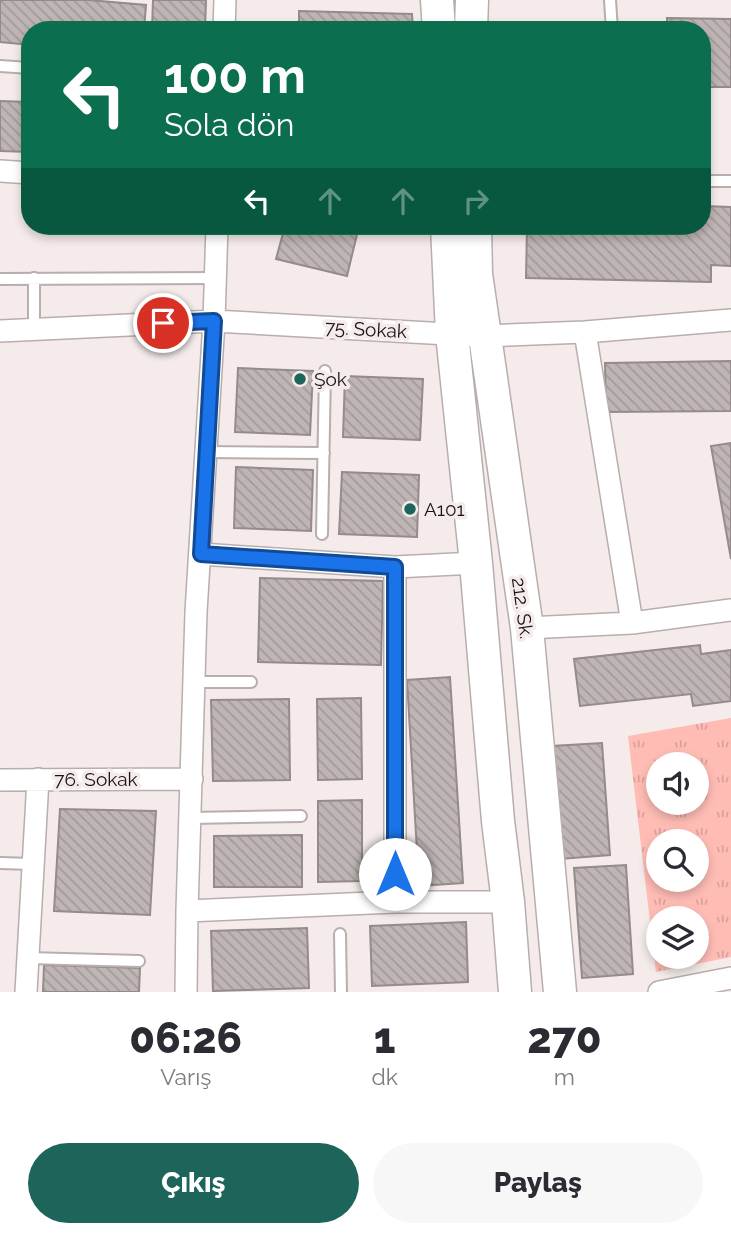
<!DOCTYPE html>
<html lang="tr">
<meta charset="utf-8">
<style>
:root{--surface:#fff;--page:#f7f7f7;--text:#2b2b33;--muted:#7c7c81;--accent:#1d655a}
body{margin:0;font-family:Raleway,sans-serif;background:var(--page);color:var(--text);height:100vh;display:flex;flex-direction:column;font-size:26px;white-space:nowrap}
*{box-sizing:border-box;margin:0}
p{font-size:23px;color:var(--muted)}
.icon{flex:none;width:38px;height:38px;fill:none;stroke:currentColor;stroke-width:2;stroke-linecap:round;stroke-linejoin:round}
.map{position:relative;height:992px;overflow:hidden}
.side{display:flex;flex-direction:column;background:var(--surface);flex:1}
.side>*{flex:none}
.banner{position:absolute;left:21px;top:21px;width:690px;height:214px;border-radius:28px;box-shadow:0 4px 10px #0003;background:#0b6e4f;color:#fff;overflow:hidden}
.fabs{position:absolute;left:646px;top:752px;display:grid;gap:14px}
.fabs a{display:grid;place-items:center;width:63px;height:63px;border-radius:50%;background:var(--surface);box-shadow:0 4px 10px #0003;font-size:35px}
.pin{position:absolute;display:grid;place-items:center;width:60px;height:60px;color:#fff;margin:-30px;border:4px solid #fff;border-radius:50%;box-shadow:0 2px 7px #0007}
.me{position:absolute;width:77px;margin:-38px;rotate:0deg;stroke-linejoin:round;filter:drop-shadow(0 0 5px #0008)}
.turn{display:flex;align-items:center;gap:24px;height:147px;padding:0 28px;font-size:32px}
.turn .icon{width:91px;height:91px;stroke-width:2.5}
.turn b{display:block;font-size:49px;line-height:60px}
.lanes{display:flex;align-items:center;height:66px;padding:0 28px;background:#0003;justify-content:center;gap:35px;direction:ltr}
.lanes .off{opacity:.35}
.eta{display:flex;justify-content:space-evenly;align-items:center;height:119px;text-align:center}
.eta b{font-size:42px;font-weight:800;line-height:49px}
.primary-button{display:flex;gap:14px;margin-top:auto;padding:14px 28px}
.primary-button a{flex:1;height:80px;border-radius:42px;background:var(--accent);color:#fff;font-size:28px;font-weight:800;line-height:80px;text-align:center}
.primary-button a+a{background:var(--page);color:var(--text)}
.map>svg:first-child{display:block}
.grass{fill:url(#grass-tufts);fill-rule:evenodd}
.building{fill:url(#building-back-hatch);stroke:#948b8a;stroke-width:2}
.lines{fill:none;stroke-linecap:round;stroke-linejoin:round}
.lane-casing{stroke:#b7aead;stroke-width:14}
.street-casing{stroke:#b7aead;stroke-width:24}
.secondary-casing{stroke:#b7aead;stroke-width:35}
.lane{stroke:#fff;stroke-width:10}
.street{stroke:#fff;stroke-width:21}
.secondary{stroke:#fff;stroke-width:32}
.route-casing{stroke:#114b97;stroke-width:18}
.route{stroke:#1a73e8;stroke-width:12}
.poi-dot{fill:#1d655a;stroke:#f4ebea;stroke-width:2.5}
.labels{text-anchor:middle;stroke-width:7;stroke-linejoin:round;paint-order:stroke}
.street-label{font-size:19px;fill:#171413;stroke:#f4ebea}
.poi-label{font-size:19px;fill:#171413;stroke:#f4ebea;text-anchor:start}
</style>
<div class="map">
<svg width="731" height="992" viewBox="0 0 731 992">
<defs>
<pattern id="grass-tufts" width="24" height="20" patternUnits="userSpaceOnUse" patternTransform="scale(1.75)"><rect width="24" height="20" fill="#ffbcb5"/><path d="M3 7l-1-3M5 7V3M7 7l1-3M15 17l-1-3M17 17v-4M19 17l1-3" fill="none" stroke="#daa19b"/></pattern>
<pattern id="building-back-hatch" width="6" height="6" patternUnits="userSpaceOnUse" patternTransform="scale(1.75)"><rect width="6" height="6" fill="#beb5b4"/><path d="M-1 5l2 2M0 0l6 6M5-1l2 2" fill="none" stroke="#a39b9a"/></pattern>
</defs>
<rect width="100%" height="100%" fill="#f4ebea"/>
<path class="grass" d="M731,718v239l-75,15 -28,-236zM658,765h38v38h-38zM658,842h38v38h-38zM658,919h38v38h-38z"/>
<path class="building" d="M0,0h89l57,5 -2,25h-114v15l-30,-3z
M153,0h53l-1,30h-53z
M299,11l113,3 1,16h-114z
M667,18l64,1v68h-29v-57h-35z
M0,101l30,1v50l-30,-1z
M704,206l27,1v59l-20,-1v17l-185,-4 1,-52h175v-5h2z
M285,226h74l-12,50 -71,-17z
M731,361v50l-125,1 -1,-49z
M238,368l75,3 -3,64 -75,-3z
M345,376l78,3 -3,61 -77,-3z
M731,443v116l-20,-113z
M236,467l77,3 -2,61 -77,-3z
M342,472l77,3 -2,62 -78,-3z
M260,578l123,3 -2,84 -123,-3z
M700,645l1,9 30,-4v51l-38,5 -2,-12 -111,12 -6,-47z
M450,677l13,206 -44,3 -12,-206z
M361,698l1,81 -44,1 -1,-81z
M289,699l1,81 -77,1 -2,-81z
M602,743l8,112 -50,4 -8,-113z
M362,800v81l-44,1v-81z
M60,809l96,2 -6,104 -96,-4z
M302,835v52h-88v-51z
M626,865l7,109 -51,4 -8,-110z
M466,922l2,60 -96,4 -2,-60z
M307,928l2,60 -96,3 -2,-60z
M44,965l96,3 -1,24h-96z"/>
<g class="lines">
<g class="lane-casing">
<path id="lane" d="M610,0l2,30
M0,66l30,2
M702,181h29
M0,279l216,-1
M34,330v-52
M206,452l118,1
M322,534l3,-163
M194,682h57
M191,818l110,-2
M0,863l33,1
M340,934l1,58
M28,958l111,3"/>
</g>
<g class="street-casing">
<path id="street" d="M224,30l1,-30
M0,171l30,2
M0,331l214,-10 270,15 101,-4 146,-12
M585,332l47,291
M201,554l194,13 81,-4
M395,567v335
M527,628l105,-5 99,-13
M0,780l192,-1
M187,911l208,-9h113
M26,992l12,-213
M186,992l1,-81 9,-299 18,-291 3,-95
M659,992l72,-14"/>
</g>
<g class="secondary-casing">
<path id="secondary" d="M437,0l2,30
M471,30l1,-30
M447,226l5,108 24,229 22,258 10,81 7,90
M475,226l1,48 51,354 33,364"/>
</g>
<use href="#lane" class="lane"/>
<use href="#street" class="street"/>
<use href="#secondary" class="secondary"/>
</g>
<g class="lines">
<g class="route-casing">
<path id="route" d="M163,323l51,-2 -13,233 194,13v307"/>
</g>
<use href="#route" class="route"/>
</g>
<g class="poi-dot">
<circle cx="300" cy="379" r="7"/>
<circle cx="410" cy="509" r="7"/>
</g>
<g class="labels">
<g class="street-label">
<text transform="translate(366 329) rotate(3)" y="7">75. Sokak</text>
<text transform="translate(523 608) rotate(82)" y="7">212. Sk.</text>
<text x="96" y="786">76. Sokak</text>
</g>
<g class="poi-label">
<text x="314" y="386">Şok</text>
<text x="424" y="516">A101</text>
</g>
</g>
</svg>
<div class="fabs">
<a><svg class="icon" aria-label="sound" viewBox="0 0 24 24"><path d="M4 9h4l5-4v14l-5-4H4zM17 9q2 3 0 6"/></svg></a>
<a><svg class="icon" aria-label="search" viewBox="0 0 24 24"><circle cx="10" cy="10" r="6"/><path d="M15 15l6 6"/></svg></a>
<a><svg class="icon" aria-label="layers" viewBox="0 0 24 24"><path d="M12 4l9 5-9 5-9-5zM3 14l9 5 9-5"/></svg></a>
</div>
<div class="pin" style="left:163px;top:323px;background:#d93025"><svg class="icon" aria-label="arrive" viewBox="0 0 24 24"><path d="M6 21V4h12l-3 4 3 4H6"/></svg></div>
<svg class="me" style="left:395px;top:874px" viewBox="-20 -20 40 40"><circle r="19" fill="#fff"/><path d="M0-13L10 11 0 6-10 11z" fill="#1a73e8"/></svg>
<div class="banner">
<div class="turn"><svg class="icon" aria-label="left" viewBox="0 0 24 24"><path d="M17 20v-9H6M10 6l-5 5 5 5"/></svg><div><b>100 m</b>Sola dön</div></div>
<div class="lanes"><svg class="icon" aria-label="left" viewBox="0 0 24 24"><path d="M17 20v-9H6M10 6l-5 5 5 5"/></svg><svg class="icon off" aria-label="ahead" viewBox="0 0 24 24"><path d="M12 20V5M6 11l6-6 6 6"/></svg><svg class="icon off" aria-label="ahead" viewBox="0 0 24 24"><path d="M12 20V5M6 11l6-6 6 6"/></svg><svg class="icon off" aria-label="right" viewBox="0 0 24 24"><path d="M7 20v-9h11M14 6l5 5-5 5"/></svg></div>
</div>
</div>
<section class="side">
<div class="eta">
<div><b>06:26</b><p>Varış</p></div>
<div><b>1</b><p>dk</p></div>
<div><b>270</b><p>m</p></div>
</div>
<div class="primary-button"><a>Çıkış</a><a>Paylaş</a></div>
</section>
